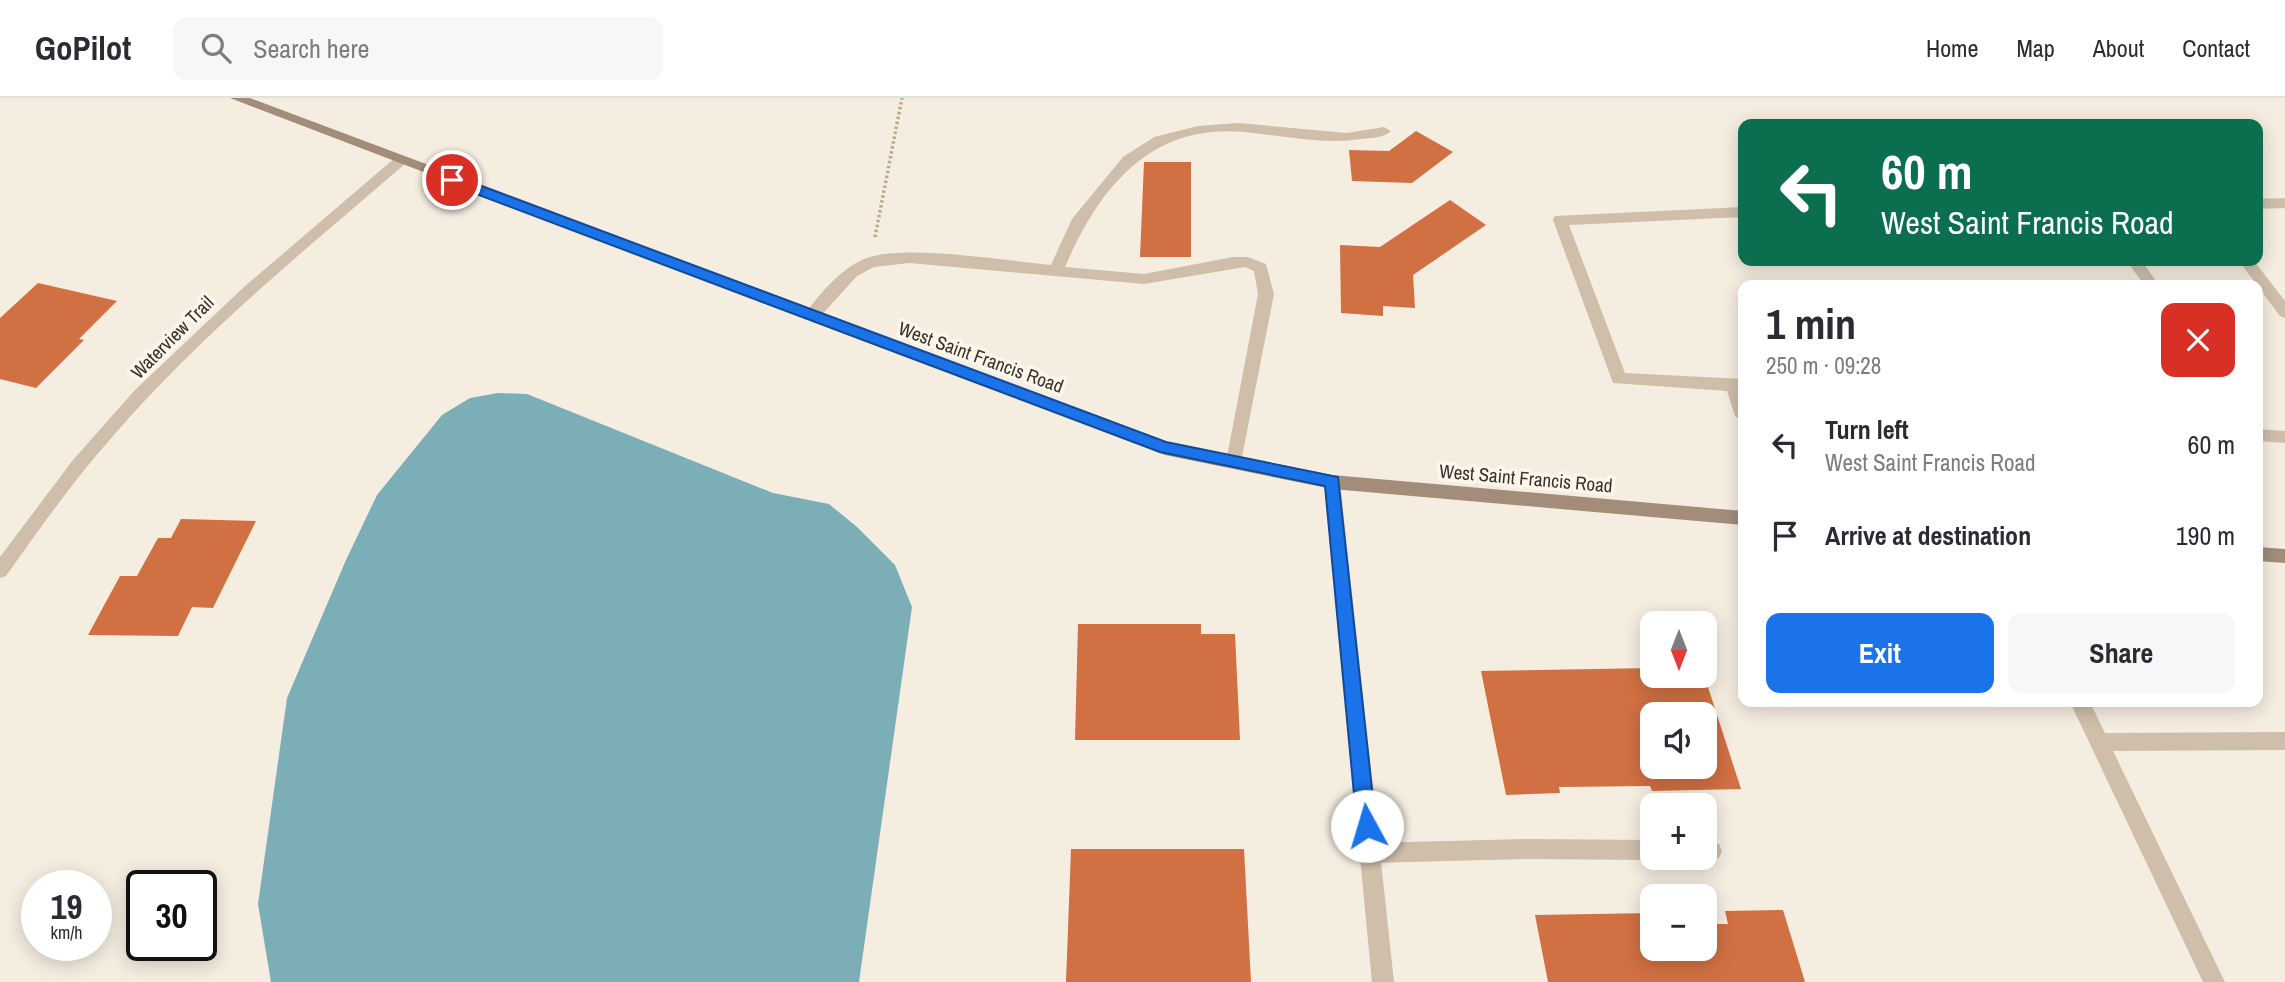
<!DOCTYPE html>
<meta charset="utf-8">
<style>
:root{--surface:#fff;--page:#f7f7f7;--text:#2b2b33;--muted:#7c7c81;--line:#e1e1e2;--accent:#1a73e8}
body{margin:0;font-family:"Archivo Narrow",sans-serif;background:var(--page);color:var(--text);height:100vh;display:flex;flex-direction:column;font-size:26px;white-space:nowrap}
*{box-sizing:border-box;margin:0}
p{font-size:23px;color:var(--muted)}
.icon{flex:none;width:38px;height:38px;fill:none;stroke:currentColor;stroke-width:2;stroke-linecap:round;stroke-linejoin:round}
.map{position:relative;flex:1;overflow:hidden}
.side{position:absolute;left:1738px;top:182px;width:525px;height:427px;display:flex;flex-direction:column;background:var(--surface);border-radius:14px;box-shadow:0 4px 18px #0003}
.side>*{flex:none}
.guide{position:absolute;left:1738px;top:21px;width:525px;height:147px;border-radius:14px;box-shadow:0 4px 18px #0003;background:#0b6e4f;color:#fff;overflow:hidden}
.needle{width:46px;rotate:180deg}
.tools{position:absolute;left:1640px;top:513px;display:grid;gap:14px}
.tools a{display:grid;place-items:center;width:77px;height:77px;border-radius:14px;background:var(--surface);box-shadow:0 4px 18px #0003;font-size:35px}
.speed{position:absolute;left:21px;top:772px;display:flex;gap:14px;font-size:35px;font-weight:700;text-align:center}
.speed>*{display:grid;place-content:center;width:91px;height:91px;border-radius:50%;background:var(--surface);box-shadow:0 4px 18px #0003;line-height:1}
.speed small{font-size:18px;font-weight:400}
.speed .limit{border:4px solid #111;border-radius:10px;background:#fff;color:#111}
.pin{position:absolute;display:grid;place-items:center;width:60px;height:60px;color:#fff;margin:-30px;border:4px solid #fff;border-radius:50%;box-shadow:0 2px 7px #0007}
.me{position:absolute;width:77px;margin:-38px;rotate:354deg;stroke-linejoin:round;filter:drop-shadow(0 0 5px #0008)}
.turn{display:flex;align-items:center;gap:24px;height:147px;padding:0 28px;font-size:32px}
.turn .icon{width:91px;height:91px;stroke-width:2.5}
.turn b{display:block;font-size:49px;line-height:60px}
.round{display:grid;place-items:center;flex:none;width:74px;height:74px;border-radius:14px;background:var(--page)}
.head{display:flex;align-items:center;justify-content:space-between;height:119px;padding:0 28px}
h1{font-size:42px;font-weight:700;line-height:52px}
.cta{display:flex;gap:14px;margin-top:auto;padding:14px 28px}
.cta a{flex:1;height:80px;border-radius:14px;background:var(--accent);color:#fff;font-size:28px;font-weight:700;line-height:80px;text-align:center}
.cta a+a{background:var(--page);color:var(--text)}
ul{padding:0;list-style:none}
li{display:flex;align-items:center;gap:21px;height:91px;padding:0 28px}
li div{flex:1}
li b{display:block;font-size:26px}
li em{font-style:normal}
header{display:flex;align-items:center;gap:42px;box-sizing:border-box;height:98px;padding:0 35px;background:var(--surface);border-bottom:2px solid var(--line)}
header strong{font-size:33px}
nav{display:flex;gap:38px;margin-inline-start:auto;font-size:24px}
.search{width:490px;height:63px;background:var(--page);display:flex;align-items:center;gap:18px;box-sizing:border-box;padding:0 24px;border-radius:14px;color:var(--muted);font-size:26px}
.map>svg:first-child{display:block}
.water{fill:#7baeb6}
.building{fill:#d17042;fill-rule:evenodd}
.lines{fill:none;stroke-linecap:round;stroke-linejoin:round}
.path{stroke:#bba894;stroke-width:3.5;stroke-dasharray:2.5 2.5;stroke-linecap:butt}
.lane{fill:#cfbeaa;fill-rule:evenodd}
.street{fill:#cfbeaa;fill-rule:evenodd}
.secondary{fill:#a38d7a;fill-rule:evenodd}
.route{fill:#1a73e8;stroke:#114b97;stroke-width:2}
.labels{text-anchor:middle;stroke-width:7;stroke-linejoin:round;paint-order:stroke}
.street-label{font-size:19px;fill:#3c312a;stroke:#fcf6ed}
</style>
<header>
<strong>GoPilot</strong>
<div class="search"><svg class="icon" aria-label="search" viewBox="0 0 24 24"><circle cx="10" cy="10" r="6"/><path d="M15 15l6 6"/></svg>Search here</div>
<nav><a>Home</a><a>Map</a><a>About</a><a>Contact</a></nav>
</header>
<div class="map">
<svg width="2285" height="884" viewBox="0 0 2285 884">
<rect width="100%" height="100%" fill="#f5ede0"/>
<path class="water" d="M498,295l29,1 246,99 56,11 28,23 38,38 17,42 -53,375h-588l-13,-78 29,-206 59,-138 31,-65 65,-80 28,-17z"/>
<path class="building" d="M1416,33l37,21 -41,31 -60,-2 -3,-31 40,1z
M1144,64h47v95h-51z
M1450,102l36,25 -73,50 2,33 -32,-2v10l-42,-3 -1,-68 40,2z
M38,185l79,18 -38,38 5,1 -48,48 -36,-9v-61z
M181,421l75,2 -43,87 -21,-1 -14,29 -90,-1 32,-59h17l21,-38h13z
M1078,526h123v10h34l5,106h-165z
M1652,570v8h24l3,8h28l34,105 -89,2 -2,-5 -91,1 1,6 -54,2 -25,-124zM1652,616h52v52h-52z
M1071,751h173l7,133h-185z
M1783,812l22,72h-257l-13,-67 117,-2v35h52v-24h24l-3,-13z"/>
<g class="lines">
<path class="path" d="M875,139l27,-139"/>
<path class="lane" d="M1238,25l109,10 37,-6 7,4c-7,7 -20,7 -30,8 -38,6 -80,-4 -118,-7 -94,-8 -144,57 -178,135l79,7 89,-17h14l19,7 8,30 -34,173h-12l-2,-5 32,-168 -4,-23 -9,-4 -101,17 -235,-21 -35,4 -17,9 -40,44h-10l-3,-4c14,-21 39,-50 63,-58 39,-14 139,3 184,7l21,-46 51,-62 31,-20 44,-11z
M2285,100v10l-27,1v-10z
M1743,109v10l-174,8 56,148 118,6v43l-8,-6 -8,-25 -114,-8 -60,-163 2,-4z
M2127,163h15l17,24h-15z
M2239,163h15l31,40v17l-5,-2z
M2258,331l27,2v12l-27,-2z
M2070,604h20l15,31 180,-1v18l-172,1 112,231h-22z
M1525,741l127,1v18h6l-6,2 -127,-1 -156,4 -7,-3 -3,-7 3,-7 7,-3z
M1704,743l15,3 3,7 -3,7 -15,3 -7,-3h7z"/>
<path class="street" d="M401,57l7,5 -2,3c-101,87 -206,172 -293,273 -39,44 -73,92 -107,140l-6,2v-21l73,-97 62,-70 109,-103 152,-130z
M1332,377l6,2 2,5 54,500h-22l-48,-500 2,-5z"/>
<path class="secondary" d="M230,0h20l917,344 165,33 411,36v14l-411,-36 -167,-34z
M2258,449l27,2v14l-27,-2z"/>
</g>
<path class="route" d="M452,77l714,267 172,35 38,349 -3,6 -6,3 -7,-3 -3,-6 -32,-340 -165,-34 -713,-269 -1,-3z"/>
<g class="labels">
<g class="street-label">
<text transform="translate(172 239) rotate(-45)" y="7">Waterview Trail</text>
<text transform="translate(981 259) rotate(20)" y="7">West Saint Francis Road</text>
<text transform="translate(1526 380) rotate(5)" y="7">West Saint Francis Road</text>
</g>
</g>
</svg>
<div class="tools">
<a><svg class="needle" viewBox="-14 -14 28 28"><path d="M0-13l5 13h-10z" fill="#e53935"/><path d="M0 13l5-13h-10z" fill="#7c7c81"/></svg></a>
<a><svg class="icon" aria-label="sound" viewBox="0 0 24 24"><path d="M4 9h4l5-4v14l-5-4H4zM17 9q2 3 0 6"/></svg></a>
<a>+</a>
<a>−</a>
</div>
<div class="speed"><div>19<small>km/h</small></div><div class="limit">30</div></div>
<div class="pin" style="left:452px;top:82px;background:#d93025"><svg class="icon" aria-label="arrive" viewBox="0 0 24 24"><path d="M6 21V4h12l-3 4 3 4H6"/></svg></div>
<svg class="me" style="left:1367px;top:728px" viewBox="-20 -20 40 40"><circle r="19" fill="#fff"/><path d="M0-13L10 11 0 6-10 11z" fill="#1a73e8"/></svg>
<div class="guide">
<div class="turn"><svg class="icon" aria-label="left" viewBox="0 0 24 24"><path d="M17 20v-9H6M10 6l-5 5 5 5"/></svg><div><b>60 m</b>West Saint Francis Road</div></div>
</div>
<section class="side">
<div class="head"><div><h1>1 min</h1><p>250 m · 09:28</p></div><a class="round" style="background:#d93025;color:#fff"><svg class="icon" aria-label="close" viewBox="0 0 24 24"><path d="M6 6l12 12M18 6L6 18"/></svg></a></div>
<ul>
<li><svg class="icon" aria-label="left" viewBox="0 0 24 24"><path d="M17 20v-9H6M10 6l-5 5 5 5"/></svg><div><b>Turn left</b><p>West Saint Francis Road</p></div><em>60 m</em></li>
<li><svg class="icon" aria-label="arrive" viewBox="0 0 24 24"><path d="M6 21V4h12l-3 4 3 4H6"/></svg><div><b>Arrive at destination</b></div><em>190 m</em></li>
</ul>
<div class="cta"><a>Exit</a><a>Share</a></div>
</section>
</div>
